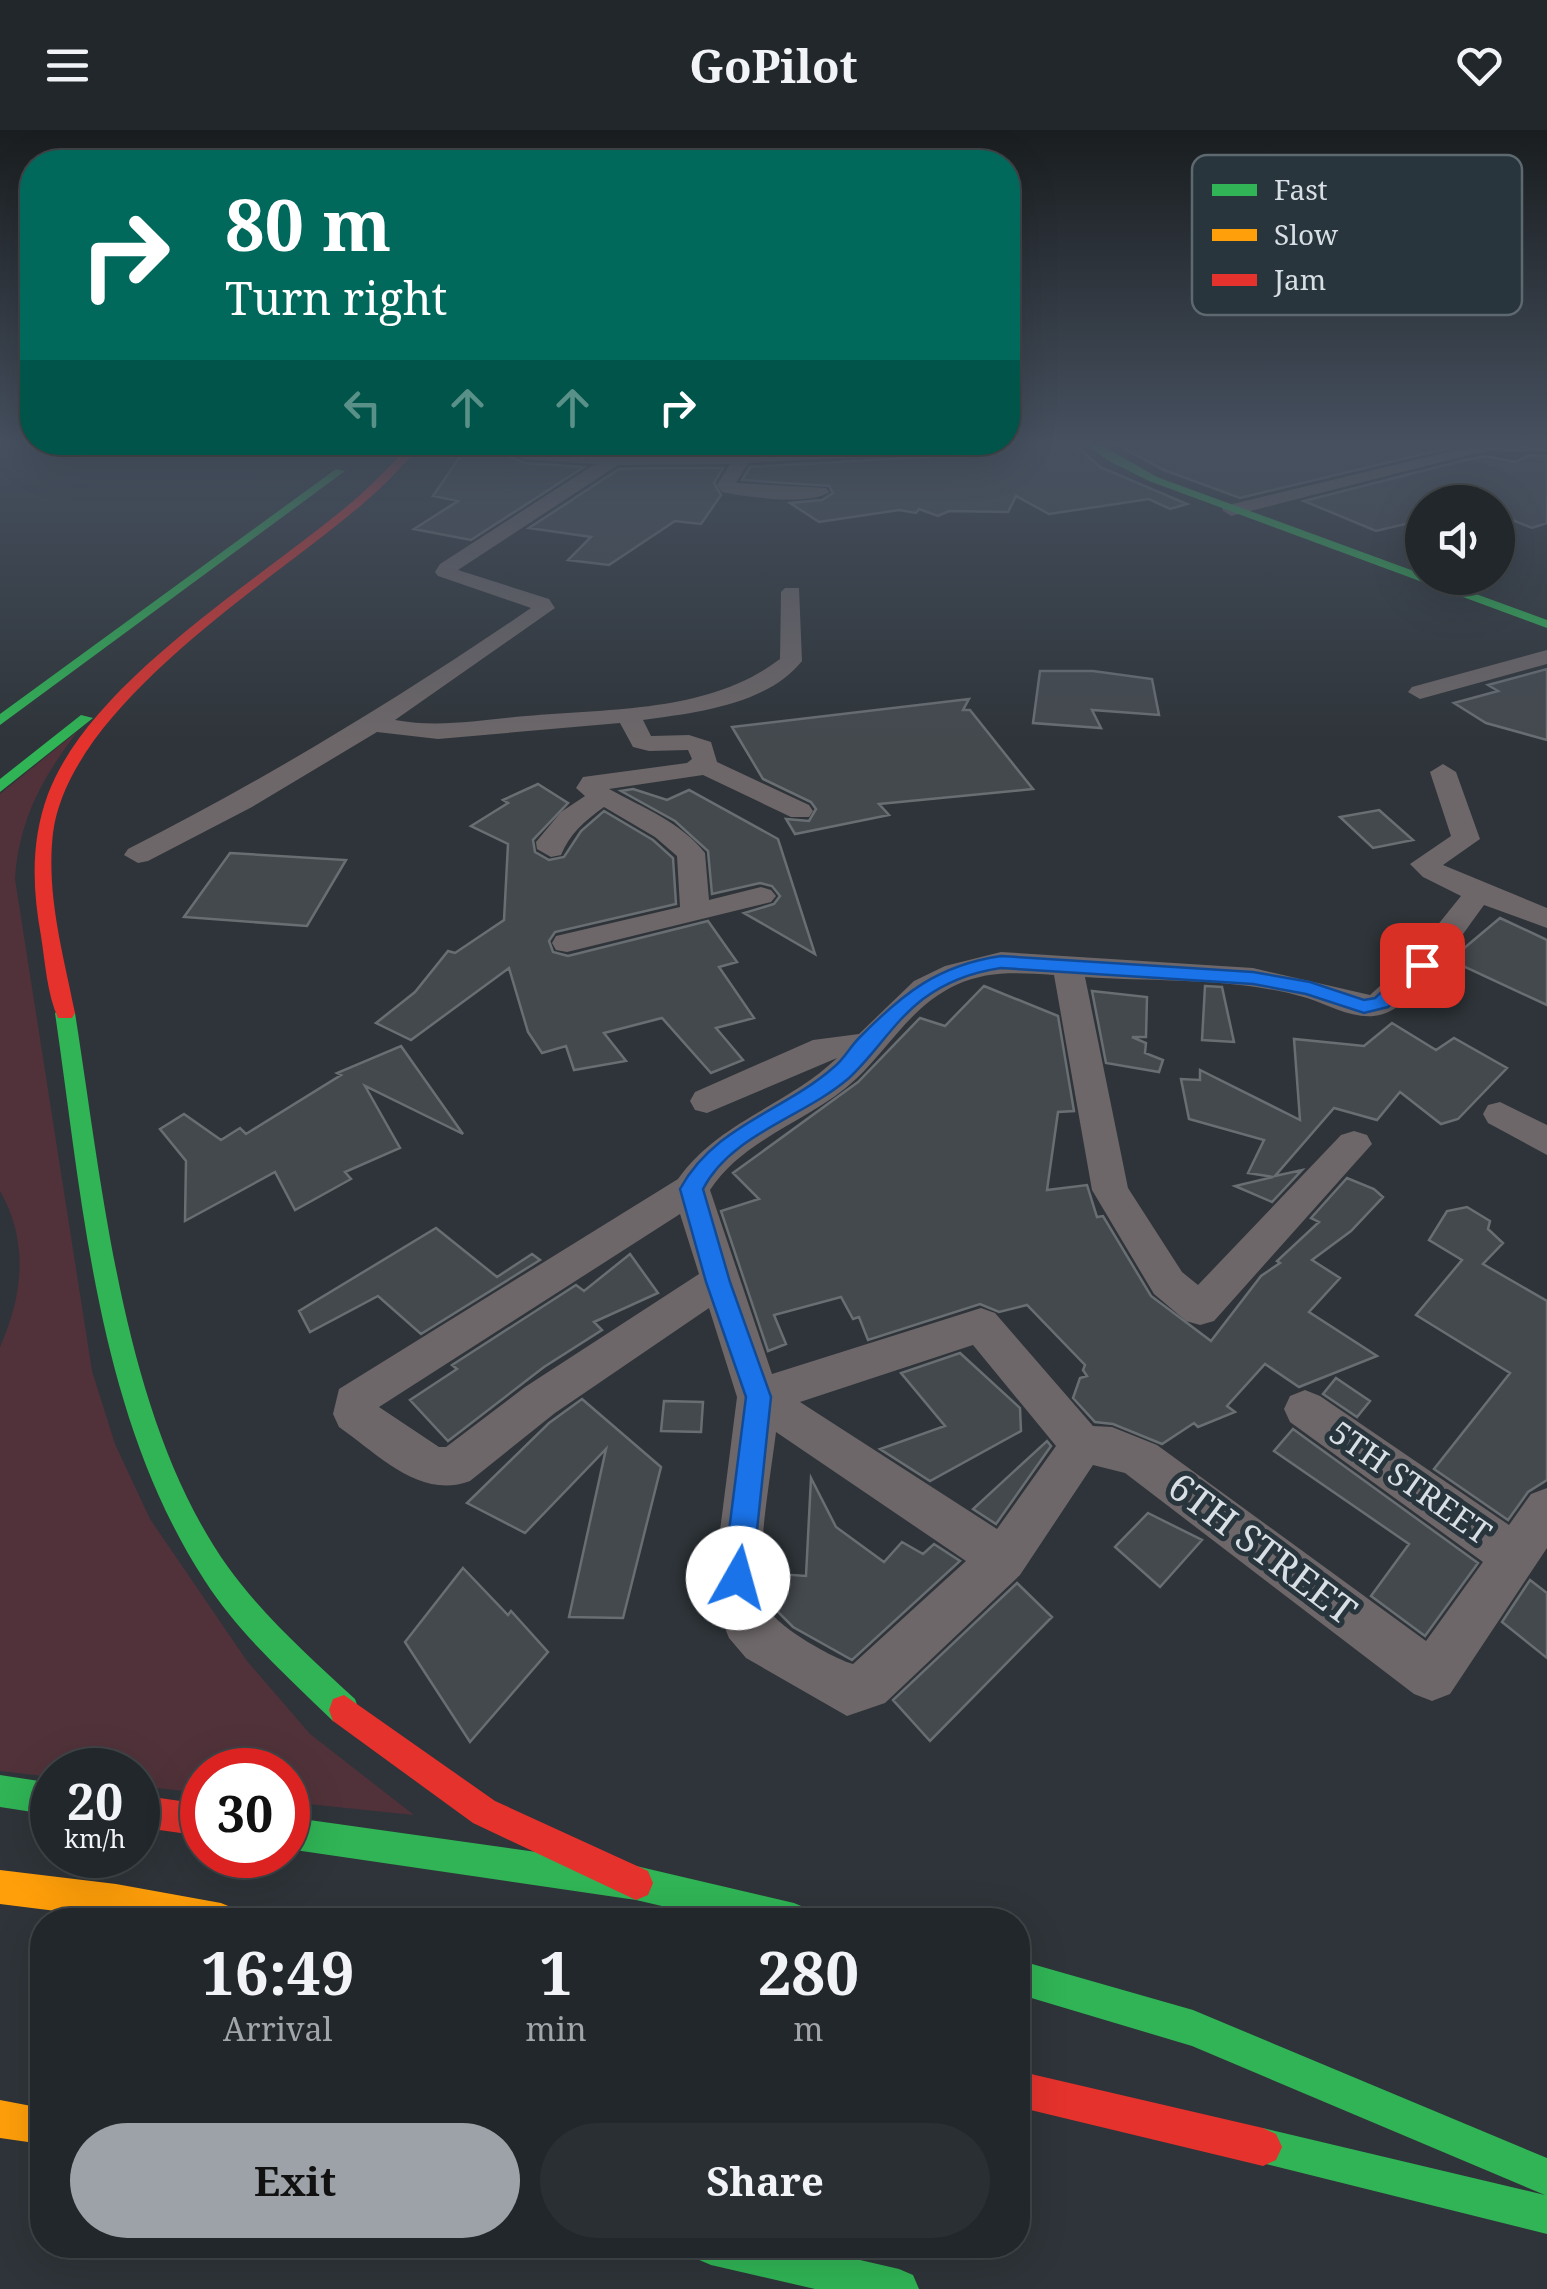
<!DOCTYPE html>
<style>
:root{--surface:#22272b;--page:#2a2f33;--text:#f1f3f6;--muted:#a2a5a9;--line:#3f4447;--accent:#9ca2a8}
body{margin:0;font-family:"Noto Serif",serif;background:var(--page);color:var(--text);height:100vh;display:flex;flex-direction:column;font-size:38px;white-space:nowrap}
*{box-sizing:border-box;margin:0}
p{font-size:32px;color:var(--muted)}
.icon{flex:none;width:55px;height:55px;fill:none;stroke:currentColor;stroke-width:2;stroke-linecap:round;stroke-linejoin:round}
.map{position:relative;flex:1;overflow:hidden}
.sheet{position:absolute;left:30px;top:1778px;width:1000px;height:350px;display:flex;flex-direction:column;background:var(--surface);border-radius:40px;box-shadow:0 10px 40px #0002,0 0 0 2px var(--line)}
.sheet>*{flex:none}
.guide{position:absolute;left:20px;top:20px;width:1000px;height:305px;border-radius:40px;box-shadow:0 10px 40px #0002,0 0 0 2px var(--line);background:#00695c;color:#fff;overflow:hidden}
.fabs{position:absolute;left:1405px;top:355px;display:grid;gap:20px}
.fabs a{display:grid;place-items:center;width:110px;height:110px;border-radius:50%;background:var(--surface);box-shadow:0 10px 40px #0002,0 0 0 2px var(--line);font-size:50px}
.speed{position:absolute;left:30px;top:1618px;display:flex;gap:20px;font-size:50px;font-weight:700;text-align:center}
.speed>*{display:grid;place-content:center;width:130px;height:130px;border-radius:50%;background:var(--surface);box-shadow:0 10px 40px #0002,0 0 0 2px var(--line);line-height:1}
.speed small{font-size:25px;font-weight:400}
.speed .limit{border:15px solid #d22;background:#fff;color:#111}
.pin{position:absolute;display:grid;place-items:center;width:85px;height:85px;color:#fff;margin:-42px;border-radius:20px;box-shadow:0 5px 15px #0006}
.me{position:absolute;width:110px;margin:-55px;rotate:7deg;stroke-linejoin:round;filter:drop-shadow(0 0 8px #0008)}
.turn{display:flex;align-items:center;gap:35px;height:210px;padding:0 40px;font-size:45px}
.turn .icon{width:130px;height:130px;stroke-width:2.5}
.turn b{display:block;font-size:70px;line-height:85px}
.lanes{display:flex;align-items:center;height:95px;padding:0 40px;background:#0003;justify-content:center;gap:50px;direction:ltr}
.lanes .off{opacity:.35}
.eta{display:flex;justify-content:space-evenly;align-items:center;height:170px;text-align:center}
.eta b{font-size:60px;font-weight:700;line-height:70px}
.cta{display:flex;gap:20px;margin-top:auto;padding:20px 40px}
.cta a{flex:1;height:115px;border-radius:60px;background:var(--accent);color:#111;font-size:40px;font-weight:700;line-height:115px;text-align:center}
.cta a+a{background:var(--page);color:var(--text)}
header{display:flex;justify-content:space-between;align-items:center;height:130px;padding:0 40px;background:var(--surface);font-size:45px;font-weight:700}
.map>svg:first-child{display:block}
.green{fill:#51323a}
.building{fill:#44494e;stroke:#696e73;stroke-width:2.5}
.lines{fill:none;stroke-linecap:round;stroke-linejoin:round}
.street{fill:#6d6769;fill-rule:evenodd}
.fast{fill:#30b455;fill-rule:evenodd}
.slow{fill:#ff9f0a;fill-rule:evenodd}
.jam{fill:#e5322d;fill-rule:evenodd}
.route{fill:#1a73e8;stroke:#114b97;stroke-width:2.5}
.labels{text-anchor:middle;stroke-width:10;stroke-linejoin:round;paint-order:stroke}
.street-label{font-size:32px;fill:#d7dee4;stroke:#29353d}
.near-street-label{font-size:38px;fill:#d7dee4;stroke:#29353d}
.key{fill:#29353d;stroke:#5d686f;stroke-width:2.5}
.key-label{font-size:28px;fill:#d7dee4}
</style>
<header><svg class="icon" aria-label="menu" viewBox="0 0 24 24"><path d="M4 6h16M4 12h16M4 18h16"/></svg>GoPilot<svg class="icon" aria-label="heart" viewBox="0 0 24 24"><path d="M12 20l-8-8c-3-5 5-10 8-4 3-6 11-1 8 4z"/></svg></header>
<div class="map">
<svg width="1547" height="2159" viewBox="0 0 1547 2159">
<rect width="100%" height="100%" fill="#2e3439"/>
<path class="green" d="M78,601c-36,47 -59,89 -63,148l77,492 23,73 35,75 97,142 63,73 104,81 -126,-13v-32h-86v23l-64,-7v-16h-86v7l-52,-6v-424c23,-51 29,-106 0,-156v-397z"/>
<path class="building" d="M1035,311h36l29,26 87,37 -17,5 -21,-10 -100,15 -33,-18 -8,16 -59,-1 -11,5 -19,-7 -3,4 -17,-3 -80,12 -29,-19 32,-3 11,-7 -4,-7 -87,-6 8,-13 178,-10 43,-15z
M1110,311h347v5l-217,52 -76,-28z
M468,315l39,1 2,10 15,7 60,4 -113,73 -57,-11 44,-28 -25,-5z
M1530,325l17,1v67l-15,5 -34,-14v-12h-76v18l-46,11 -72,-30 161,-41 20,-4 30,6z
M653,338h70l-9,15 7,12 -20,29 -26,-3 -66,44 -41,-5 23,-23 -62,-9 90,-59z
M1547,539v71l-61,-17 -32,-20 44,-12 -10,-6z
M1040,541h53l59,8 7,36 -67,-5 9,18 -68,-5z
M969,569l-6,11h7l63,79 -154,15 10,11 -94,19 -9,-15 23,2 7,-12 -5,-7 -48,-23 -31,-52z
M538,654l30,19 -35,37 2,12 14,8 15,-3 17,-26 23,-20 49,29 20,18 3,46 -121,28 -6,9 4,11 15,4 140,-35 29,41 -18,5 35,51 -38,10 27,32 -32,13 -49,-55 -58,15 22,28 -52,9 -8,-24 -24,7 -14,-21 -19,-64 -98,72 -35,-17 39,-31 33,-41 7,2 49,-33 4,-76 -37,-18 37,-23 -5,-3z
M633,659l34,11 22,-10 89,49 37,115 -71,-41 30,-9 6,-8 -8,-10 -12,-3 -48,11 -4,-43 -33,-30 -54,-30z
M1379,680l34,30 -40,8 -33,-31z
M230,723l116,7 -39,66 -123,-9z
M1500,788l47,22v65l-97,-45z
M984,856l74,30 16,95 -16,1 -11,78 40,-5 10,32 6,-1 48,80 60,45 50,-65 19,-13 -3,-2 42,-39 -8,-4 36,-40 27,11 9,8 -32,34 -39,29 28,18 -31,34 68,44 -78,31 -34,-23 -38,42 8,6 -37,15 -4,-4 -32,21 -49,-20 -18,-2 -22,-24 7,-20 7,-2 -4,-6 2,-5 -58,-60 -28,7 -19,-8 -112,36 -9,-23 -6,2 -12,-22 -67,18 12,29 -18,7 -47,-140 38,-12 -26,-26 125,-91 62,-64 25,8z
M1205,856l17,1 12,55 -32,-2z
M1092,861l55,6 -1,40h-14l14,6 -1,10 18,7 -4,12 -53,-9z
M1392,893l44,27 18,-12 53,30 -49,51 -17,5 -41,-32 -23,28 -43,-12 -59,68 27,-6 -30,32 -37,-16 38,-9 -25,-4 16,-33 -75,-21 -8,-40 19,1v-10l100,50 -6,-81 70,7z
M401,916l62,88 -98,-48 35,62 -55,24 6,7 -56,31 -20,-38 -90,49 1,-60 -26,-32 24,-15 37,26 19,-12 6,6 95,-59 -4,-2z
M1467,1077l23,14 -2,8 15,14 -20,21 64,37v179l-19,12 -20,28 -74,-51 76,-96 -94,-58 46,-55 -33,-20 18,-29z
M436,1098l61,49 35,-23 8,6 -119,74 -43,-38 -68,36 -11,-21z
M630,1124l28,39 -64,29 8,8 -58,37 -96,74 -38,-41 47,-31 -5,-4 124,-80 8,6z
M960,1223l60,55 1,23 -91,50 -50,-32 65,-23 -44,-53z
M1336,1248l34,23 -13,16 -34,-23z
M582,1269l79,68 -38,151 -54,-1 37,-168 -81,84 -58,-30 82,-80z
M664,1271l39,1 -2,30 -40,-1z
M1293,1299l185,134 -53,73 -54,-40 38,-52 -135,-93z
M1047,1311l4,5 -55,78 -23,-15z
M811,1348l25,49 48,35 18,-20 21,12 11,-10 26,17 -108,99 -59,-33 -25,-25 -4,-29 42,3z
M1148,1383l54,27 -42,47 -45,-40z
M463,1438l45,47 3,-4 37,41 -78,90 -65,-100z
M1530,1450l17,13v65l-45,-36z
M1017,1453l35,34 -122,124 -37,-41z"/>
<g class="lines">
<path class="street" d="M1493,311l54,1v10l-56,-1 -27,5 -233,60 -9,-6 2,-4z
M930,312h38l-40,11 -180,10 -12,20 90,5 3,4c-18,14 -83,5 -107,0l-5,-7 13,-21 -112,1 -160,105 91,29 6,9 -160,112c44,8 86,0 131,-4 85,-8 183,-3 254,-57l1,-67 4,-4h14l3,73c-35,44 -107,52 -159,59l8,16 38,-1 22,7 6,20 92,43 4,6 -4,6h-18l-88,-42 -94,14c33,18 73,34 96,64l4,47 52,-13 10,3 5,6 -5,6 -204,50 -11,-2 -4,-7 4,-7 124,-29 -3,-51 -22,-19 -51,-30c-21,15 -34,27 -43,48l-10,2 -14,-8 -1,-7 25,-30 24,-16 -9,-8 7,-11 104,-14 5,-4 -4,-9 -39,1 -16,-4 -13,-24 -182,16 -61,-7 -125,75 -104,54 -10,2 -14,-8 4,-6c140,-71 273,-152 403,-241l-93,-32 -3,-4 5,-8 155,-100 -71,-5 -13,-6v-8l64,8 101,2z
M1547,520v14l-127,35 -12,-7 4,-5z
M1443,634l13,8 24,67 -37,26 104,43v20l-63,-23c-26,35 -53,79 -90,104 -28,18 -60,-2 -87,-11 -70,-21 -150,-16 -222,-21l43,211 54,84 16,13 143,-150 13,-4 13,4 5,9 -158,177 -14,4 -14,-4 -32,-27 -62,-104 -38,-215c-35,-2 -65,-5 -98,10 -45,21 -66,62 -100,94 -45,42 -111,58 -146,111l62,184 209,-66 14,5 98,113 19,1 45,18 269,196 57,-79 -193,-140 -6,-13 6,-13 15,-6 15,6 189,129 22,-31 16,-6v60l-97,146 -18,7 -18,-7 -289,-221 -32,-8 -73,110 -135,128 -38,13 -101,-58 -17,-20 -7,-17 -8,-43 23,-181 -28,-89 -154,105 -85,68c-50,19 -92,-27 -131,-54l-6,-13 6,-25 339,-210c41,-58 109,-73 159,-121l-130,55 -12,-3 -5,-9 5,-9 118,-52 46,-6 55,-53 31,-15 56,-14 252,16 117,27 41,-37 50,-62 -38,-19 -13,-13 41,-28 -21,-64zM680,1084l19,60 -174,113 -79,60h-7l-60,-40zM973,1215l83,101 -59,83 -197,-127zM776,1302l190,129 -113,103c-21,-6 -80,-39 -89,-61 -11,-27 8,-136 12,-171z
M1500,972l47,23v30l-59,-32 -5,-9 5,-9z"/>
<path class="fast" d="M1082,311h12l63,36 265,97v4h10l115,42v8l-398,-147 -42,-21z
M336,339l9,2 -345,254v-11z
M81,585l12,3 -93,74v-13z
M65,877l10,6c28,175 48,407 153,554 36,50 83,91 127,132l4,11 -4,11 -11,4 -11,-4c-45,-44 -94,-87 -128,-140 -108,-166 -122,-377 -150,-568z
M0,1645l52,8v32l-52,-8z
M288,1687l348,49 158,37 12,5 5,12h-89l-86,-20 -348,-51z
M1018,1830l175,50 354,148v76l-297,-74 -6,-13 6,-13 13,-6 282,67 -353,-149 -174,-52z
M691,2115h104l104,24 14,6 6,14h-104l-104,-24 -14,-6z"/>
<path class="slow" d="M0,1740l116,14 105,19 12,5 5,12h-110l-128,-16z
M0,1970l42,8v36l-42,-6z"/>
<path class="jam" d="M413,312h11c-19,21 -38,42 -59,60 -93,80 -295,202 -312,331 -7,61 10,120 22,180l-3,5h-14c-11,-24 -13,-57 -17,-82 -9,-49 -10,-96 7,-142 44,-116 218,-217 311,-298 19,-17 36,-36 54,-54z
M344,1565l151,106 153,70 5,12 -5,12 -12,5 -163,-77 -140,-102 -4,-11 4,-11z
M138,1665l64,9v32l-64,-9z
M1018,1941l245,57 13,6 6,13 -6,13 -13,6 -245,-59z"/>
</g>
<linearGradient id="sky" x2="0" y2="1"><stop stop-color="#191d1f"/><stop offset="0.51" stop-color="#46505f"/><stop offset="1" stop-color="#46505f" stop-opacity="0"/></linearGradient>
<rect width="1547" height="613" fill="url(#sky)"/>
<path class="route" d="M1001,826l252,16 57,10 54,18 11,-2 40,-37h14l2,4 -43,42 -24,6 -58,-19 -53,-10 -252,-16c-28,4 -55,14 -78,31 -29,22 -48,55 -74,79 -45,39 -118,56 -146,111l27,93 41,115 -19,181 -4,10 -10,4 -10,-4 -5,-10 23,-181 -40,-115 -26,-93c35,-64 103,-77 154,-122 10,-8 16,-20 25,-29 43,-44 79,-73 142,-82z"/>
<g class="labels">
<g class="street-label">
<text transform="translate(1410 1353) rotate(35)" y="11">5TH STREET</text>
</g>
<g class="near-street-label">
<text transform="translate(1262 1419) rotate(37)" y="13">6TH STREET</text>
</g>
</g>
<rect x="1192" y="25" width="330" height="160" rx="15" class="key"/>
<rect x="1212" y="54" width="45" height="12" fill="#30b455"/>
<rect x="1212" y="99" width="45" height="12" fill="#ff9f0a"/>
<rect x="1212" y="144" width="45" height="12" fill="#e5322d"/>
<g class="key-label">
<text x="1274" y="70">Fast</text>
<text x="1274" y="115">Slow</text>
<text x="1274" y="160">Jam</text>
</g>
</svg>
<div class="fabs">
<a><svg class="icon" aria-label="sound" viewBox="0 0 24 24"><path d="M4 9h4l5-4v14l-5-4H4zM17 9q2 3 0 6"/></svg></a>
</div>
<div class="speed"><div>20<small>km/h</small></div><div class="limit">30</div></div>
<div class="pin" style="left:1422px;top:835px;background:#d93025"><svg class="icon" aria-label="arrive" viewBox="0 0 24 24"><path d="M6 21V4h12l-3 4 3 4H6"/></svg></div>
<svg class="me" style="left:738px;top:1448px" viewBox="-20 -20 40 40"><circle r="19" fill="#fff"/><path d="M0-13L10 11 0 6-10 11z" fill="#1a73e8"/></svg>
<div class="guide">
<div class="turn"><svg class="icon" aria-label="right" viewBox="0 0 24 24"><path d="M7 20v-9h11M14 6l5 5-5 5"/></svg><div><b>80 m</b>Turn right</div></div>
<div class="lanes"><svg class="icon off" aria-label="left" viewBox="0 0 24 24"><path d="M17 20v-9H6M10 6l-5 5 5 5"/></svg><svg class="icon off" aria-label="ahead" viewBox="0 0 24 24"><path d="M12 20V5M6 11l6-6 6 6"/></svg><svg class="icon off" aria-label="ahead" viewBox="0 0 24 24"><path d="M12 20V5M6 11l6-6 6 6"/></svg><svg class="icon" aria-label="right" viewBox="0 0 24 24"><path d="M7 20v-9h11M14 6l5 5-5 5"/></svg></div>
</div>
<section class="sheet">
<div class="eta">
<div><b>16:49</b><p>Arrival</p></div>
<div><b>1</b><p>min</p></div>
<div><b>280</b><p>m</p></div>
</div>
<div class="cta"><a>Exit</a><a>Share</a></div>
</section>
</div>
